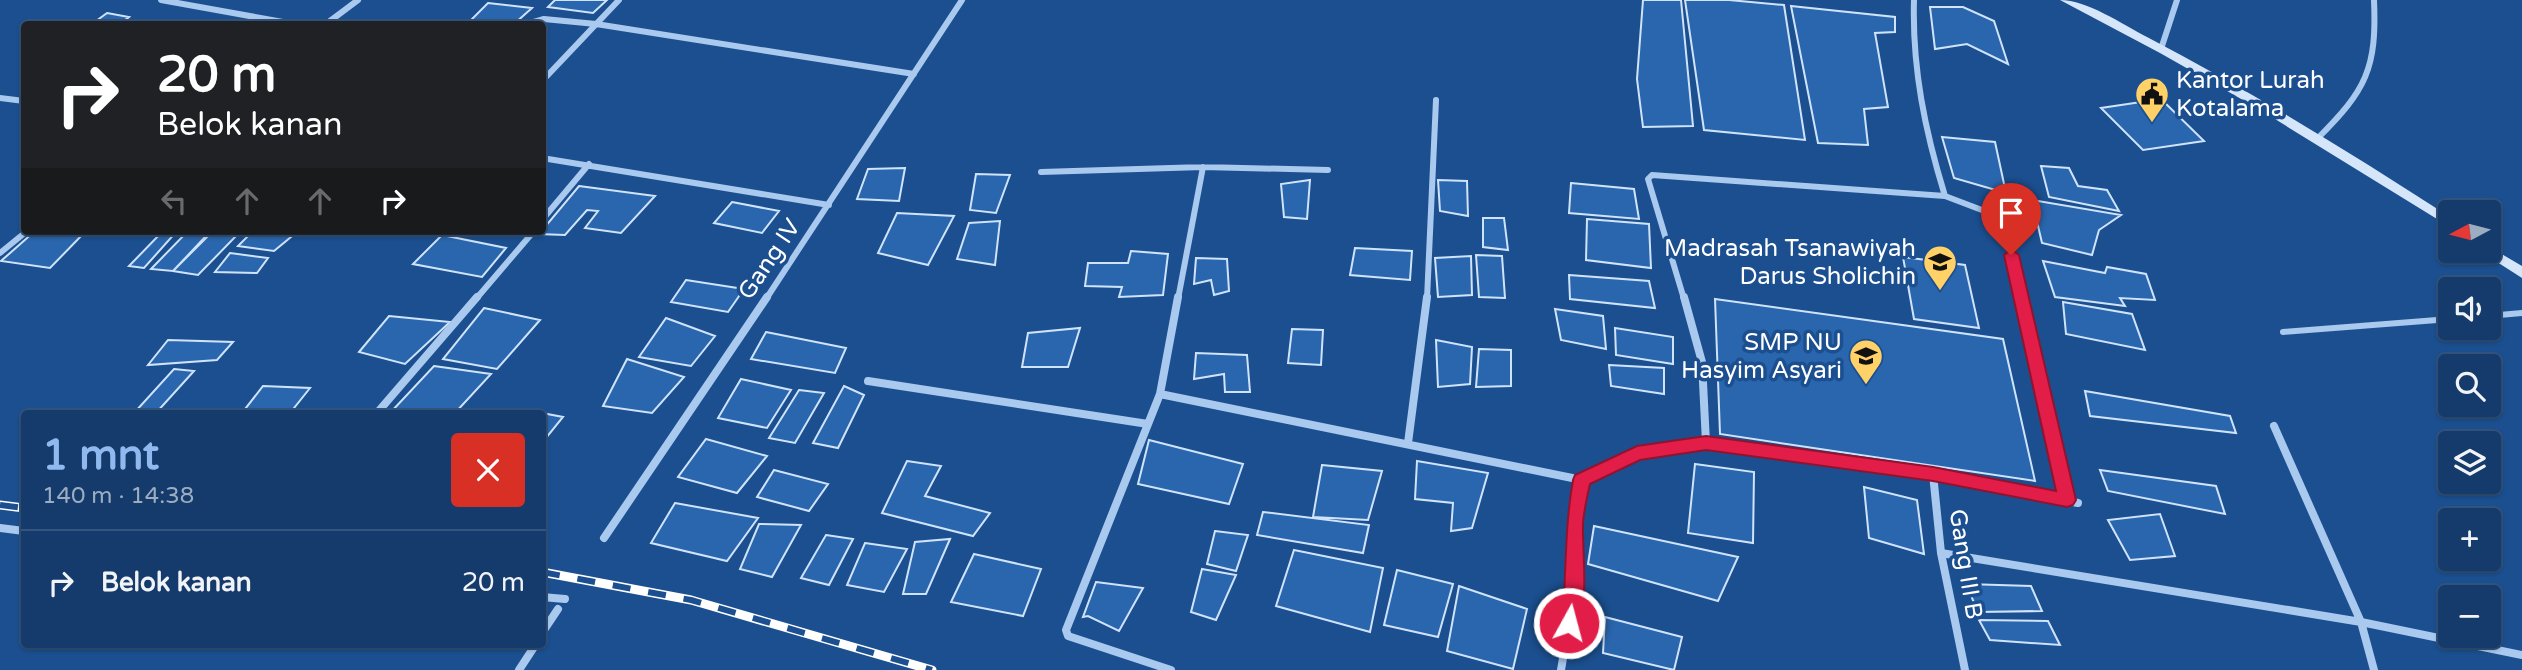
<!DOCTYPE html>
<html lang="id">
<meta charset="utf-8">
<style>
:root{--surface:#143b6b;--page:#214673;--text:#f1f3f6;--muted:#9dadc1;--line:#33557e;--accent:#90b9f0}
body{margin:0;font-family:"Varela Round",sans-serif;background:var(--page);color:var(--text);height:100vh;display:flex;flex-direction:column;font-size:26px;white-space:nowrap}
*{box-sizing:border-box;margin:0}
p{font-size:23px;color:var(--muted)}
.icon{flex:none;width:38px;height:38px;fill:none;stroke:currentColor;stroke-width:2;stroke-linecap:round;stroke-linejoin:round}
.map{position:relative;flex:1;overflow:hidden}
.side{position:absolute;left:21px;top:410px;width:525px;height:238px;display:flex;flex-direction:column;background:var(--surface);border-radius:7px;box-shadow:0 2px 5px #0004,0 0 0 2px var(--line)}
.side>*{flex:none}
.guide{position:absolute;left:21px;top:21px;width:525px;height:214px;border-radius:7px;box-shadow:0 2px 5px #0004,0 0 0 2px var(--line);background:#202124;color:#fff;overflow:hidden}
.needle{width:46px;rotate:263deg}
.fabs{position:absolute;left:2438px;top:200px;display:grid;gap:14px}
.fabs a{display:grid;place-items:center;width:63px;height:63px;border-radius:7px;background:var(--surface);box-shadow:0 2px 5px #0004,0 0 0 2px var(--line);font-size:35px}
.pin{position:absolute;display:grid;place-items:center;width:60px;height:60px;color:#fff;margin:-72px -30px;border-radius:50% 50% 50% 0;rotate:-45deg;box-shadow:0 0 7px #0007}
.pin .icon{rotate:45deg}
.me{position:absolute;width:77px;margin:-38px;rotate:7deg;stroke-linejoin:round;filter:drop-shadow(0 0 5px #0008)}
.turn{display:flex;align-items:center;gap:24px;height:147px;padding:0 21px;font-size:32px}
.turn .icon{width:91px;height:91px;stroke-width:2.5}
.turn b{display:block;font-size:49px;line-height:60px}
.lanes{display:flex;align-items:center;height:66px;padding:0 21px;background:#0003;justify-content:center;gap:35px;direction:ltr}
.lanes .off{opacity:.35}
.round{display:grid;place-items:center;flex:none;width:74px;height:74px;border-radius:7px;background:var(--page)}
.head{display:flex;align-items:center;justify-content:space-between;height:119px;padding:0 21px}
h1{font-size:42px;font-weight:700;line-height:52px;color:var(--accent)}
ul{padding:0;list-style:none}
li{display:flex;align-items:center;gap:21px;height:105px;padding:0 21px;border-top:2px solid var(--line)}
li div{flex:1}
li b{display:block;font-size:26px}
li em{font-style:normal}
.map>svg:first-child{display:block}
.building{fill:#2a66ad;stroke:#cfe3fa;stroke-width:2}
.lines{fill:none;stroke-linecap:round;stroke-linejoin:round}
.lane{stroke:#a9c9ee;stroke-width:6}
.street-far1{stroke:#a9c9ee;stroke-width:6}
.street{stroke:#a9c9ee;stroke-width:8}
.secondary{fill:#d6e6fa;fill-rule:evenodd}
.rail-casing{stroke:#fff;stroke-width:9}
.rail{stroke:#1b4f8f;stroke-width:6;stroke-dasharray:18;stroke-linecap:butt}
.route{fill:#e11d48;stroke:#92132f;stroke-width:2}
.labels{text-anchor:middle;stroke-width:7;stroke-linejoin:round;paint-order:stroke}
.poi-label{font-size:24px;fill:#fff;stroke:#1b4f8f;text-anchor:end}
.street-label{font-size:24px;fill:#fff;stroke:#1b4f8f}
</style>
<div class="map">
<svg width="2522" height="670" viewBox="0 0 2522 670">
<rect width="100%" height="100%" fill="#1b4f8f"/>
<path class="building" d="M555,0h52l-14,13 -45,-6z
M1643,0h38l12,126 -50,1 -6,-48z
M1685,0h44l55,5 21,135 -101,-10z
M488,3l44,5 -18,16 -45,-2z
M1791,6l104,11v15l-20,1 13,74 -24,2 4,36 -50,-2z
M1930,7h33l31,14 14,43 -41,-20 -32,5z
M107,13l22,4 -9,7h-28z
M2161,99l43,42 -61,9 -42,-42z
M1942,137l53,5 11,51 -52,-15z
M2041,166l28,2 9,18 29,4 12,21 -70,-14z
M905,168l-6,33 -42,-2 11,-30z
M976,174l34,1 -14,38 -26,-3z
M1310,180l-3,39 -23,-2 -3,-33z
M1438,180l29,1 1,35 -28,-5z
M1571,183l63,6 5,30 -70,-6z
M579,186l76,10 -34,37 -36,-5 13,-17 -11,-1 -22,25 -26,-1z
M2032,200l89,15 -22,15 -7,25 -50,-12z
M732,202l47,9 -17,22 -48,-10z
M897,213l57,3 -26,49 -50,-12z
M1483,218h21l4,32 -25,-3z
M1587,219l62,5 2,44 -65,-8z
M1000,221l-5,44 -38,-6 12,-36z
M35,231h51l-36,37 -49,-7z
M163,231h14l-33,37 -15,-2z
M188,231l19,4 -34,36 -22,-2z
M213,231l27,1 -42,43 -25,-4z
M253,231h39l5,1 -23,19 -36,-5z
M442,235l64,13 -24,29 -69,-13z
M1355,248l57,3 -2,29 -60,-5z
M1131,251l37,3 -5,41 -44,2 3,-10 -37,-1 3,-23h40z
M230,253l38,5 -11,15 -42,-1z
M1476,255l26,1 3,42 -26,-1z
M1471,256l1,39 -34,2 -3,-39z
M1903,257l62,8 14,63 -65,-9z
M1196,258l31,1 2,32 -15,4 -3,-15 -17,4z
M2043,261l62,12 2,-6 39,7 9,26 -35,-2 5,8 -70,-9z
M1569,275l80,6 6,27 -85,-9z
M686,280l58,9 -16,23 -57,-10z
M1715,299l288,40 32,142 -315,-47z
M2063,302l69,12 13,36 -79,-16z
M484,308l56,12 -43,49 -54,-10z
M1555,309l48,7 3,33 -45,-9z
M389,316l61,6 -45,42 -46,-12z
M666,318l49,18 -24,30 -52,-9z
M1080,328l-12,39h-46l6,-34z
M1615,328l58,9v27l-57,-9z
M1292,329l31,1 -2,35 -33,-2z
M766,332l80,16 -11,25 -84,-14z
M168,340l65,2 -16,18 -69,5z
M1436,340l36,7 -2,37 -32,3z
M1479,349l32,1v36l-35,1z
M1196,353l51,2 3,37h-25l-1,-18 -30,5z
M627,359l57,18 -32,36 -49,-7z
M1609,365l55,3v26l-53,-8z
M434,366l57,8 -36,39h-65z
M174,369l20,2 -38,42h-22z
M741,379l50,11 -24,38 -49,-10z
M263,386l47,2 -20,25h-48z
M844,386l20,9 -26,53 -25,-5z
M799,390l25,3 -29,50 -26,-5z
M2085,391l145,25 6,17 -146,-17z
M542,413l21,4 -21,26z
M706,439l61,17 -30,37 -59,-16z
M1149,440l94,24 -14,40 -91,-20z
M907,461l34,5 -16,30 65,17 -17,23 -91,-23z
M1417,461l71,12 -16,55 -21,3 2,-28 -38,-4z
M1695,464l59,8 -1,71 -65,-10z
M1322,465l60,6 -14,49 -55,-3z
M774,470l54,14 -19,27 -52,-14z
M2100,470l116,16 9,28 -117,-23z
M1864,487l53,13 7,54 -55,-16z
M675,503l83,15 -31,43 -76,-18z
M1263,512l106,13 -6,28 -106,-18z
M2160,514l15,42 -45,4 -22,-40z
M759,524l42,1 -29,52 -32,-8z
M1594,526l144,31 -20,44 -130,-37z
M1215,531l33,4 -12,36 -29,-7z
M826,535l27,4 -24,46 -28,-7z
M950,539l-24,55h-23l12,-52z
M865,543l42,6 -23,43 -37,-7z
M1294,550l89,18 -13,64 -94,-26z
M974,554l67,15 -18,47 -72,-14z
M1202,569l34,6 -20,45 -25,-8z
M1397,570l56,14 -15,53 -54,-12z
M1096,582l47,6 -24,43 -31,-15 -5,1z
M1966,584l65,2 11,25 -64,1z
M1459,586l68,23 -14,60 -66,-18z
M1605,617l77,20 -8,33 -71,-17z
M1979,620l69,1 12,24 -70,-5z"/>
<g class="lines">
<path class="lane" d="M2488,316l34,-3
M2283,332l167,-13"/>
<path class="street-far1" d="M161,0l133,24
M1914,0c-2,68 11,131 31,196l50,19 10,13 16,71
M326,24l32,-24
M527,24l17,-5 52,5 318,50
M2161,49l16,-49
M546,77l73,-77
M0,98l24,3
M2318,138c48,-48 59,-69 56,-138
M542,158l287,47
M1041,172l162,-5 125,3
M542,220l47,-56
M0,253l27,-22
M476,299l58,-68
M766,299l196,-299
M1178,299l25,-132
M1427,299l9,-199
M1684,299l-36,-120 4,-4 293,21"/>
<path class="street" d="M1684,297l18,65 4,81 227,31
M2021,297l46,203
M868,381l280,43
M1160,394l422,86 -8,40 -1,80 -12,70
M377,413l100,-116
M2274,426l87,196 13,48
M1408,443l19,-146
M1582,480l55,-27 69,-10
M0,528l24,3
M604,538l163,-241
M1941,553l420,69 161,33
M542,597l23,2
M542,633l16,-24
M519,670l17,-26
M1171,670l-103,-34 -2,-6 94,-236 18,-97
M1965,670l-24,-117 -8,-79 145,29"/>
<path class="secondary" d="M2060,0c27,0 62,24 87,37 104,54 204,116 303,180v10l-193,-119 -97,-55z
M2488,246l34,20v12l-39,-25 -1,-3h6z"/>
<g class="rail-casing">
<path id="rail" d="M0,505l24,3
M542,572l149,28 241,70"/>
</g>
<use href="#rail" class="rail"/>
</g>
<path class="route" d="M2011,249l8,6 57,245 -3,5 -6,2 -134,-26 -227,-31 -66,10 -50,24c-3,13 -6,26 -7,39 -1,33 7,76 -7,106l-7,3 -7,-3c-4,-10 1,-21 2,-32 2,-40 2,-78 9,-117l2,-5 62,-29 69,-10 227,31 123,24 -52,-236z"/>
<defs>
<g id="civic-pin" transform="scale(1.75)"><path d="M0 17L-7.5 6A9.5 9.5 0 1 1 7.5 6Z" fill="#ffd166" stroke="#1b4f8f"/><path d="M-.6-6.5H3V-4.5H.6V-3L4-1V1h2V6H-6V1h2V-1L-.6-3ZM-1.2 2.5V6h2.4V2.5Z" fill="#111"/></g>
<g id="school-pin" transform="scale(1.75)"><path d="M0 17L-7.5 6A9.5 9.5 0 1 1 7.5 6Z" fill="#ffd166" stroke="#1b4f8f"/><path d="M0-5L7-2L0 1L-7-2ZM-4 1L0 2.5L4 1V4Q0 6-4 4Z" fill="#111"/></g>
</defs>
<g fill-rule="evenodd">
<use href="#civic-pin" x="2152" y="94"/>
<use href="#school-pin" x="1940" y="262"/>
<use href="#school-pin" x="1866" y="356"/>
</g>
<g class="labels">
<g class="poi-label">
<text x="2176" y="88" text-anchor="start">Kantor Lurah<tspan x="2176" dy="28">Kotalama</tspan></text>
<text x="1916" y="256">Madrasah Tsanawiyah<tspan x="1916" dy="28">Darus Sholichin</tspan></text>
<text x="1842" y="350">SMP NU<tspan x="1842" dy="28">Hasyim Asyari</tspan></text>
</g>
<g class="street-label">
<text transform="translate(769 259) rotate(-56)" y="8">Gang IV</text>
<text transform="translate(1966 564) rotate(81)" y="8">Gang III B</text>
</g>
</g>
</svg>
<div class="fabs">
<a><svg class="needle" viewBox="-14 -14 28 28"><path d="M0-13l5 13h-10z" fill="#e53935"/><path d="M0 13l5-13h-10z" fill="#9dadc1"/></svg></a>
<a><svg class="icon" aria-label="sound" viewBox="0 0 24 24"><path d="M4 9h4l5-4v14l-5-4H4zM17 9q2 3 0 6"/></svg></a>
<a><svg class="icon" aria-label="search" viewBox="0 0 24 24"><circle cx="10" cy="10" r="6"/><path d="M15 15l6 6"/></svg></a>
<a><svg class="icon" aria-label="layers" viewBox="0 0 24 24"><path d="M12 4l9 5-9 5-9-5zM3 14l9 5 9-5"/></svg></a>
<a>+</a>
<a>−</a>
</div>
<div class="pin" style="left:2011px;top:255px;background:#d93025"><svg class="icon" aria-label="arrive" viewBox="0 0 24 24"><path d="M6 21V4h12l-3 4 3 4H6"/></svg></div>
<svg class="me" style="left:1569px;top:623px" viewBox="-20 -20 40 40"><circle r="17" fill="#e11d48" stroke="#fff" stroke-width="3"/><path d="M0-11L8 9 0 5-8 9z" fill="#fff"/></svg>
<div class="guide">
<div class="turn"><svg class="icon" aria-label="right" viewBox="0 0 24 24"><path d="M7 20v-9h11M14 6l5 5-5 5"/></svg><div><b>20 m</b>Belok kanan</div></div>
<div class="lanes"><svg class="icon off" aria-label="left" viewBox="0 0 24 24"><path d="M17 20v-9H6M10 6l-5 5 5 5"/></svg><svg class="icon off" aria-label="ahead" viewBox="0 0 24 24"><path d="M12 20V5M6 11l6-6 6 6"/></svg><svg class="icon off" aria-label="ahead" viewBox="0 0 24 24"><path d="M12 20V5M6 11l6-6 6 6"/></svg><svg class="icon" aria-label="right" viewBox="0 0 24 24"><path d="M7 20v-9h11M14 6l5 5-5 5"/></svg></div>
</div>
<section class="side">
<div class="head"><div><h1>1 mnt</h1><p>140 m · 14:38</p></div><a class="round" style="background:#d93025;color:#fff"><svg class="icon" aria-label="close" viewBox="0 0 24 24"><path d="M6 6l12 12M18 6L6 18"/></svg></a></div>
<ul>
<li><svg class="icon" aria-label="right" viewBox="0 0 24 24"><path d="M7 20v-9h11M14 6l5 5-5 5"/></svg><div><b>Belok kanan</b></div><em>20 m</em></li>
</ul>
</section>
</div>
